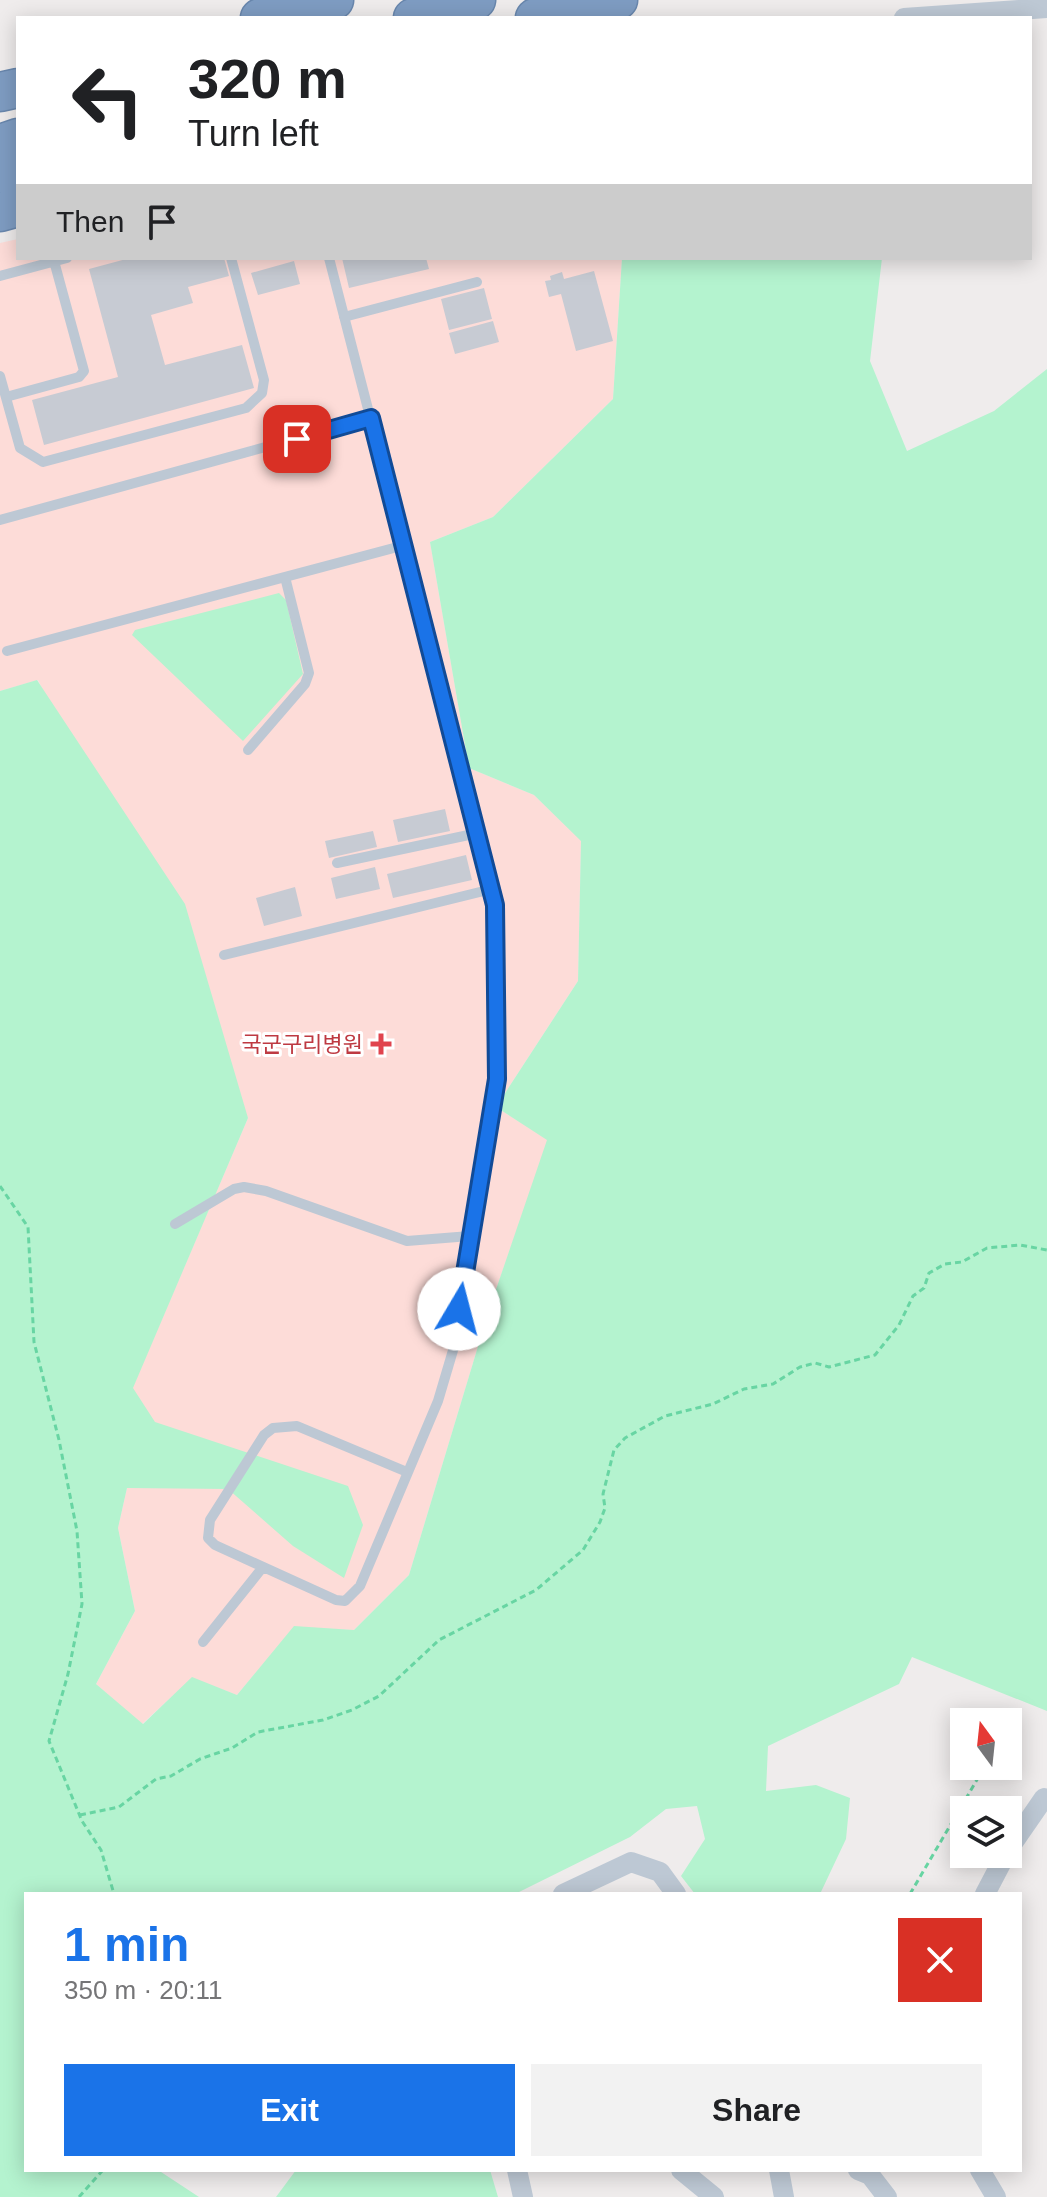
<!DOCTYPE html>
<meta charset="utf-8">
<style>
:root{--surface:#fff;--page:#f2f2f2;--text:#202124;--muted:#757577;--accent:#1a73e8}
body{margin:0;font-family:Arial,"Noto Sans KR",sans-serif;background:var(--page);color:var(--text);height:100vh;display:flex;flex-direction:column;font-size:30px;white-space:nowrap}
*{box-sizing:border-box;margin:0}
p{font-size:26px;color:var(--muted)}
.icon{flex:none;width:44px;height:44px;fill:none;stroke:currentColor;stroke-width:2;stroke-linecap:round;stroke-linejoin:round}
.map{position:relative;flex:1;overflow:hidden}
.details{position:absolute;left:24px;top:1892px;width:998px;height:280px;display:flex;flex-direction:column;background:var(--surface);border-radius:0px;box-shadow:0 4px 20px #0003}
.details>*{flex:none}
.hud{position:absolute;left:16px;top:16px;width:1016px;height:244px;border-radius:0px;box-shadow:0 4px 20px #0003;background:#fff;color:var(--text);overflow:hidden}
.needle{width:52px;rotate:345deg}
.tools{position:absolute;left:950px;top:1708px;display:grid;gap:16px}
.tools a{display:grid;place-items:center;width:72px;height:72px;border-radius:0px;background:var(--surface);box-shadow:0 4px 20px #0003;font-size:40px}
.pin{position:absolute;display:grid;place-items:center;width:68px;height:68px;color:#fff;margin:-34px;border-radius:16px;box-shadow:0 4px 12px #0006}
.me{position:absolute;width:88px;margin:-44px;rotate:8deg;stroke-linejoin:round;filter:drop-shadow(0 0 6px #0008)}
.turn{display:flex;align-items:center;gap:28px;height:168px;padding:0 40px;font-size:36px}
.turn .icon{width:104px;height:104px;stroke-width:2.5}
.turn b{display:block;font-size:56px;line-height:68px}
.then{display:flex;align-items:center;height:76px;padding:0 40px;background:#0003;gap:16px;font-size:30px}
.round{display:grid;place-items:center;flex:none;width:84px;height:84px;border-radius:0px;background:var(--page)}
.overview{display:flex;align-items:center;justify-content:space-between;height:136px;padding:0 40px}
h1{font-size:48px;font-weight:600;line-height:60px;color:var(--accent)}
.button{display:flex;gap:16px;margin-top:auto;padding:16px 40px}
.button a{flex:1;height:92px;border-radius:0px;background:var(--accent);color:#fff;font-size:32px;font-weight:600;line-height:92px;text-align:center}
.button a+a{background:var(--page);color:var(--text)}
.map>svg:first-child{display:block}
.medical{fill:#fddcd8}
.green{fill:#b4f3cf}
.building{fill:#c7cbd3}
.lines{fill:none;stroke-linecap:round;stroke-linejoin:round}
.highway-casing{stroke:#6987ad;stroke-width:41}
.path{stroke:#68d5a3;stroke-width:3;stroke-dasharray:6 4;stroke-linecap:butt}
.lane{stroke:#bdc8d4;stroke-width:10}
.street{stroke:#bdc8d4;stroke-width:20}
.highway{stroke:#7e9cc2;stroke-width:38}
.route-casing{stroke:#114b97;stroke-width:20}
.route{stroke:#1a73e8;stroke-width:14}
.health-dot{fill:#e0444e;stroke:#fff;stroke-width:3}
.labels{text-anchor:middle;stroke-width:6;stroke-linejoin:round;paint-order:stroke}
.health-label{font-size:22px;fill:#be3a42;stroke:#fff;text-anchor:end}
</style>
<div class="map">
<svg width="1047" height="2197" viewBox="0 0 1047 2197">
<rect width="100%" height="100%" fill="#efecec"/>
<path class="medical" d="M18,239v19h604l-9,141 -120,118 -63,25 39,226 65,27 47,45 -3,141 -82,126 52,33 -59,170 -80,265 -55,55 -60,-3 -57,68 -45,-17 -50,46 -46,-40 39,-73 -17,-83 9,-40 6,-101 115,-269 -210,-438 -38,11v-448z"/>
<path class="green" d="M622,258h260l-12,103 37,90 87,-40 53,-42v1342l-135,-54 -13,27 -131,62 -2,45 50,-6 34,13 -4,41 -26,55h-125l-14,-18 24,-37 -8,-33 -31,3 -36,28 -115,57h-489v276h132l41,27h-199v-1506l37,-11 148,224 63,214 -115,270 22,34 193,64 15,39 -19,53 -51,-32 -65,-57 -101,-1 -9,40 17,83 -39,73 47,40 49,-47 45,18 57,-69 60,4 55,-55 80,-265 58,-170 -51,-33 82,-126 3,-140 -47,-46 -65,-27 -39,-226 63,-25 120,-118z
M279,593l7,7 17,74 -60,67 -111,-106 3,-5z
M296,2170h194l8,27h-222z"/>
<path class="building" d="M130,258h94l5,18 -41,11 5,16 -42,12 14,50 77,-20 12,43 -210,57 -12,-45 86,-23 -29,-108z
M342,258h84l3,11 -80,19z
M294,261l6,23 -42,11 -7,-22z
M594,271l19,70 -37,10 -15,-57 -12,3 -4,-16 6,-1 -1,-4 12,-4 2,7z
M484,288l8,31 -43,11 -8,-31z
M493,321l6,21 -44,12 -6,-21z
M445,809l5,22 -52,11 -5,-22z
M373,831l4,16 -48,11 -4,-17z
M466,855l6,25 -79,18 -6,-24z
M375,867l5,22 -44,10 -5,-21z
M295,887l7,29 -38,10 -8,-28z"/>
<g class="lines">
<g class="highway-casing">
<path id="highway" d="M260,18l74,-18
M413,18l63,-18
M535,18l83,-18
M0,92l18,-4
M0,144l18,-6
M0,173l18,-5
M0,212l18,-5"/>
</g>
<path class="path" d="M0,1186l28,41 6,115 25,98 18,91 5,73 -14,70 -19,67 33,80 19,29 13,44
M80,1815l39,-8 37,-28 15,-3 29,-17 32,-11 26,-16 65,-12 29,-10 27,-14 60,-56 97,-50 47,-40 17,-28 5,-14 -2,-14 11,-44 11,-12 40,-22 48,-12 31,-15 29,-5 27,-17 15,-4 14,4 46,-12 24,-30 14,-29 11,-8 5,-15 16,-9 17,-2 25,-14 33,-3 27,5
M910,1894l75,-128
M79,2197l24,-27"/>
<path class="lane" d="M329,258l163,631 4,25 1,165 -43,268 -16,54 -78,185 -15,15 -9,-1 -121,-55 -7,-7 2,-18 54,-85 9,-7 24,-2 110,46
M0,276l67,-18
M344,317l133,-35
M0,376l20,72 23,14 203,-54 16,-15 2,-13 -33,-122
M6,397l73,-20 5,-6 -30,-110
M0,520l371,-102
M7,651l398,-106
M248,750l57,-66 4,-11 -24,-96
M337,863l141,-30
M224,955l268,-66
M175,1224l59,-35 10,-2 22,4 141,50 63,-5
M203,1642l60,-75"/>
<path class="street" d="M904,18l143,-10
M1008,1850l36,-52
M563,1894l68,-32 29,10 16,22
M985,1894l21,-40
M517,2170l6,27
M681,2170l33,27
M779,2170l5,27
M858,2170l12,5 17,22
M980,2170l16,27"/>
<use href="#highway" class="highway"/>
</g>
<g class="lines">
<g class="route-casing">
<path id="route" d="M297,439l74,-21 124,487 2,174 -38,230"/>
</g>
<use href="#route" class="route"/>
</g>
<path class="health-dot" d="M377 1032h8v8h8v8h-8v8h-8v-8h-8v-8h8z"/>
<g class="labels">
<g class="health-label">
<text x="363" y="1052">국군구리병원</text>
</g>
</g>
</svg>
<div class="tools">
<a><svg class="needle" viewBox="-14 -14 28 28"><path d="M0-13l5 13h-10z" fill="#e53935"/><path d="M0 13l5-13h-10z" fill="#757577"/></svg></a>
<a><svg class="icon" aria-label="layers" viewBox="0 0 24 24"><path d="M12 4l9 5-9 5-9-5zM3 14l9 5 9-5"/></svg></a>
</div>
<div class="pin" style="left:297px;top:439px;background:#d93025"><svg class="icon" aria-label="arrive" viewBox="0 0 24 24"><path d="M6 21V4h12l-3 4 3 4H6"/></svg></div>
<svg class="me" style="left:459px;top:1309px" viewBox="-20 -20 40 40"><circle r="19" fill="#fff"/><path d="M0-13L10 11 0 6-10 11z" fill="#1a73e8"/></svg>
<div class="hud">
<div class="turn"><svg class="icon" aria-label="left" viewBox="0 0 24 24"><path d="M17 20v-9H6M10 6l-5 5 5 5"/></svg><div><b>320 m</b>Turn left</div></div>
<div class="then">Then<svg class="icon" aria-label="arrive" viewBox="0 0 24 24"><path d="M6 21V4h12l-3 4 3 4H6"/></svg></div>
</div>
<section class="details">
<div class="overview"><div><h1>1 min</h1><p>350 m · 20:11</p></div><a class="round" style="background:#d93025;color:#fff"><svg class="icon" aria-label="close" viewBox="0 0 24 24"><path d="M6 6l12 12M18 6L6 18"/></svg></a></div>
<div class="button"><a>Exit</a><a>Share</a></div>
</section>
</div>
